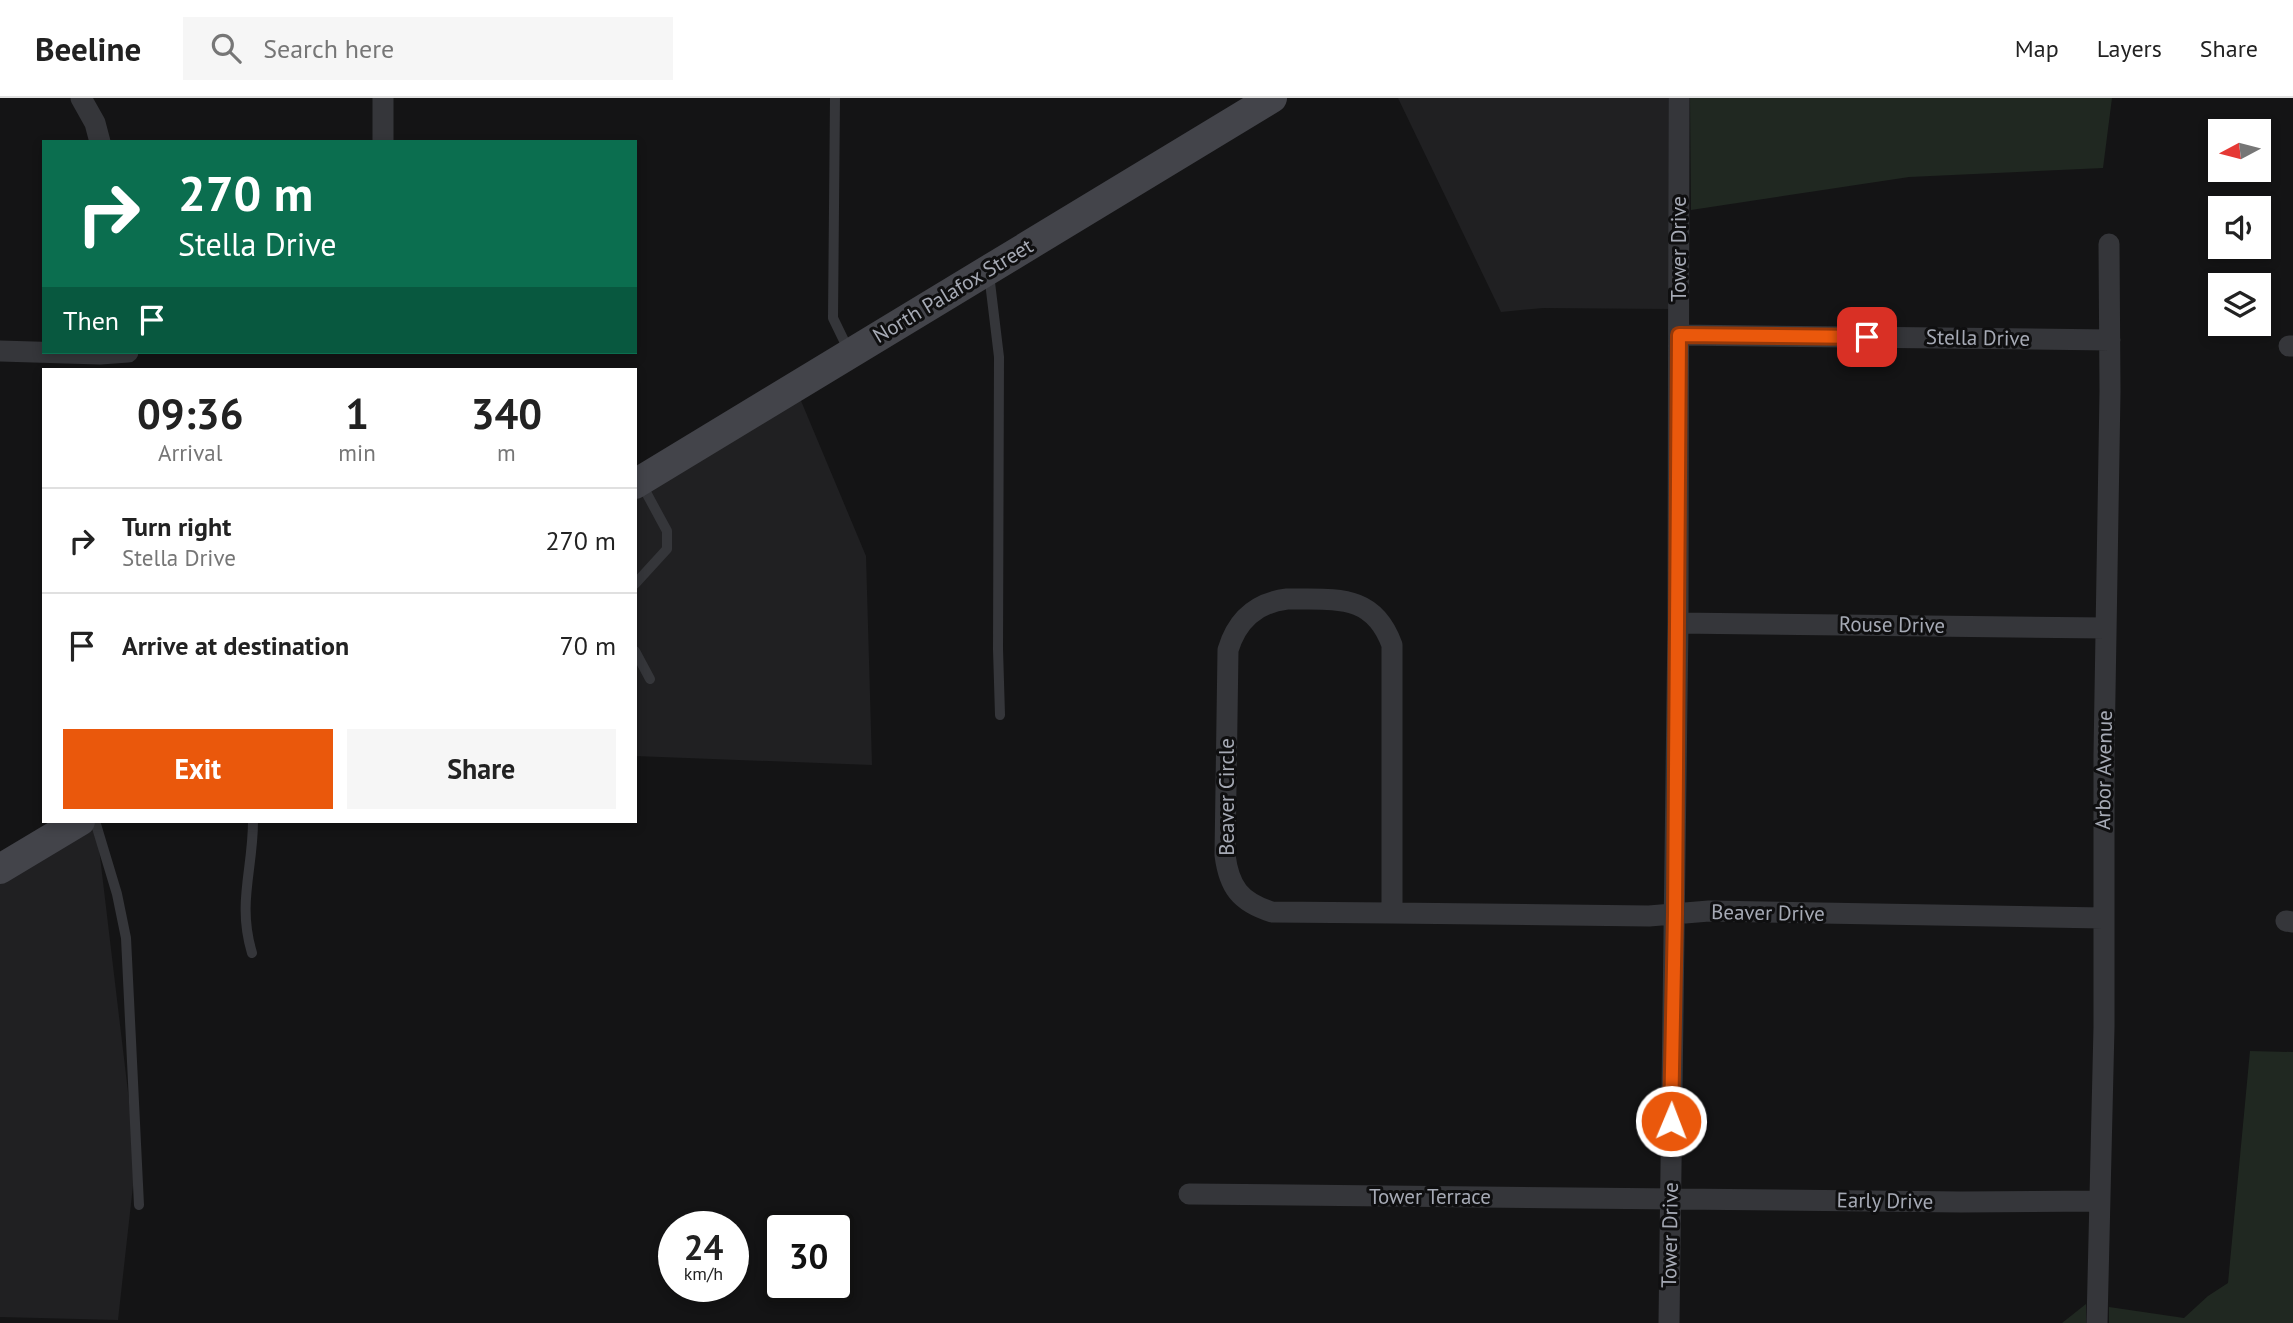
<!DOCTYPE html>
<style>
:root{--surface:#fff;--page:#f6f6f6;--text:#222;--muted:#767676;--line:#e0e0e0;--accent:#ea580c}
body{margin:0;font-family:"PT Sans",sans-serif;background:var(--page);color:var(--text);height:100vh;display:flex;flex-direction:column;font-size:26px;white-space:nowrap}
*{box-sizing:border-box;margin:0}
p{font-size:23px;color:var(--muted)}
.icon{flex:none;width:38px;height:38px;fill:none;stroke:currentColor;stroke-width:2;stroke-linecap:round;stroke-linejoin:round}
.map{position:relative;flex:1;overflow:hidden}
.sheet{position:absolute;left:42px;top:270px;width:595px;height:455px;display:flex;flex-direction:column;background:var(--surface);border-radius:0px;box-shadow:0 4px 10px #0003}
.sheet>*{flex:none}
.guide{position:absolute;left:42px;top:42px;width:595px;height:214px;border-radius:0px;box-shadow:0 4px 10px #0003;background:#0b6e4f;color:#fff;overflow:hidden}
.needle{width:46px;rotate:263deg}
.fabs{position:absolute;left:2208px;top:21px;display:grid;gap:14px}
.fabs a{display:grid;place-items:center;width:63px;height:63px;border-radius:0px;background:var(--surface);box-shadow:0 4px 10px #0003;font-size:35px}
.speed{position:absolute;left:658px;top:1113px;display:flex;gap:14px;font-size:35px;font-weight:700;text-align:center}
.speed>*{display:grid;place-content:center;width:91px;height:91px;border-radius:50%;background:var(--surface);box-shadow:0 4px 10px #0003;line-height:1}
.speed small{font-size:18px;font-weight:400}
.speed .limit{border:4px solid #111;border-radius:10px;background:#fff;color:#111}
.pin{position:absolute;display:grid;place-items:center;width:60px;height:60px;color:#fff;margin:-30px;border-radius:14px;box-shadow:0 4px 10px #0006}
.me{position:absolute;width:77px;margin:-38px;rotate:1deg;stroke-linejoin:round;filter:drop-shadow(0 0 5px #0008)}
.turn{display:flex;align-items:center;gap:24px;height:147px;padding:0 21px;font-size:32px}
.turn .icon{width:91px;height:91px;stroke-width:2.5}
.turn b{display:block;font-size:49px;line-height:60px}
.then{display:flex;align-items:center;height:66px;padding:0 21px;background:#0003;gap:14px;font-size:26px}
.eta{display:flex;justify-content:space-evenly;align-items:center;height:119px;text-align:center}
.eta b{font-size:42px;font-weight:700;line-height:49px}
.button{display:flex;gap:14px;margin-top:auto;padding:14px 21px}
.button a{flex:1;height:80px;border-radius:0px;background:var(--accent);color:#fff;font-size:28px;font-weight:700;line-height:80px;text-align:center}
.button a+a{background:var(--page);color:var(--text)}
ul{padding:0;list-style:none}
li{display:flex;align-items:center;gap:21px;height:105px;padding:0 21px;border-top:2px solid var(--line)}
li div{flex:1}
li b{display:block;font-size:26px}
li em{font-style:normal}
header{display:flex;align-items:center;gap:42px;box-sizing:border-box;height:98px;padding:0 35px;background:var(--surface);border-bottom:2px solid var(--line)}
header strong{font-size:33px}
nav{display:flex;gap:38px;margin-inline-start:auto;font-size:24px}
.search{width:490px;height:63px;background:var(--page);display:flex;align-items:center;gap:18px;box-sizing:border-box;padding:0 24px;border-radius:0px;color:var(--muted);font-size:26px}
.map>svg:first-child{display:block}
.built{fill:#202022}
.green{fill:#202821}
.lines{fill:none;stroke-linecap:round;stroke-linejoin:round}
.service{stroke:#35363a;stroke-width:10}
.minor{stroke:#35363a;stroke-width:21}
.secondary{stroke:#43444a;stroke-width:30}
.route-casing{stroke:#983908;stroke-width:18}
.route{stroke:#ea580c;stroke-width:12}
.labels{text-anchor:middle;stroke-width:6;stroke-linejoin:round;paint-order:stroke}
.street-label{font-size:21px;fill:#a6aab5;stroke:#0f0f10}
</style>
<header>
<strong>Beeline</strong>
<div class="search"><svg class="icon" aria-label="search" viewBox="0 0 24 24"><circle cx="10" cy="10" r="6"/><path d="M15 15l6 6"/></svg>Search here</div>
<nav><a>Map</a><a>Layers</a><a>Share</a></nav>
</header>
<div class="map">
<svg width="2293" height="1225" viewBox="0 0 2293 1225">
<rect width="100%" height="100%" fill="#141415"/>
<path class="built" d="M1398,0h270v211l-125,-1 -42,4z
M799,298l67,160 6,209 -237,-9v-260z
M96,725l40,336 -18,161 -118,-3v-436z"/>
<path class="green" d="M1690,0h422l-9,70 -194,9 -218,33z
M2250,953l43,1v271h-184v-16l75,11 24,-22 20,-13z
M2086,1206v19h-24z"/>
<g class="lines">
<path class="service" d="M835,0l-2,220 16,33
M989,176l10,83 -1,292 2,66
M635,486l32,-35v-18l-26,-48
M635,553l15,28
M95,723l22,73 9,44 13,267
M252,855c-15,-50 1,-83 1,-132"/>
<path class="minor" d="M81,0l14,25 5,19
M383,0v44
M1679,237l431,5
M2289,248h4
M0,253l100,3 28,-2
M1287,501c47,1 86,-7 105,46v268l-120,-1c-32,-10 -43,-25 -47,-57l3,-205c9,-30 28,-47 59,-51z
M1678,525l428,5
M1392,815l257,3 60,-5 394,7
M2286,823l7,1
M1189,1096l772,8 138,-1
M1669,1225l9,-700 1,-525
M2097,1225l7,-296v-273l6,-363 -1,-147"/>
<path class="secondary" d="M635,386l637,-386
M0,771l80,-48"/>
</g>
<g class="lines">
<g class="route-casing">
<path id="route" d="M1671,1023l4,-207 4,-579 188,2"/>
</g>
<use href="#route" class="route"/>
</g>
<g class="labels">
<g class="street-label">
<text transform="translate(1679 151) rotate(-90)" y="7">Tower Drive</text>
<text transform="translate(953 193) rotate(-31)" y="7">North Palafox Street</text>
<text transform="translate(1978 240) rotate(1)" y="7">Stella Drive</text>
<text transform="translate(1892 527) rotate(1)" y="7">Rouse Drive</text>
<text transform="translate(2104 672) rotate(-89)" y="7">Arbor Avenue</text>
<text transform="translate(1227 699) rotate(-90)" y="7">Beaver Circle</text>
<text transform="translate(1768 815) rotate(1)" y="7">Beaver Drive</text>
<text x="1430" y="1106">Tower Terrace</text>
<text transform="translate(1885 1103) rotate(1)" y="7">Early Drive</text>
<text transform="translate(1670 1137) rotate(-89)" y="7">Tower Drive</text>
</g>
</g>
</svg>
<div class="fabs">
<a><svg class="needle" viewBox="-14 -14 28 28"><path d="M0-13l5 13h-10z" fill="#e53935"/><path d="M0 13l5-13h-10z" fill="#767676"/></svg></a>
<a><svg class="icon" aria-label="sound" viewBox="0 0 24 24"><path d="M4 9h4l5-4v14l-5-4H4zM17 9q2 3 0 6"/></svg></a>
<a><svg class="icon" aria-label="layers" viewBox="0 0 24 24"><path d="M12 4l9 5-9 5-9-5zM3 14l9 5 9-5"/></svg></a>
</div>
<div class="speed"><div>24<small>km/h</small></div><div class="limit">30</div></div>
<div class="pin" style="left:1867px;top:239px;background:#d93025"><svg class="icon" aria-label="arrive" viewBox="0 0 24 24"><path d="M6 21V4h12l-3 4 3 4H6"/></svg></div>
<svg class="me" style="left:1671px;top:1023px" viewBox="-20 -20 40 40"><circle r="17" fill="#ea580c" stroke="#fff" stroke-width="3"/><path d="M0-11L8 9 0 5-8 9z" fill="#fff"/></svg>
<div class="guide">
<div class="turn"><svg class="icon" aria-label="right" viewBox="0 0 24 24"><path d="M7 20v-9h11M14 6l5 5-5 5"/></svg><div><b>270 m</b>Stella Drive</div></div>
<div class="then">Then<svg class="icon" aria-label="arrive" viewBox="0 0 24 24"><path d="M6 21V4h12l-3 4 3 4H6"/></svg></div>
</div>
<section class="sheet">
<div class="eta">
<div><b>09:36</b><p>Arrival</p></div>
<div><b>1</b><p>min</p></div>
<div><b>340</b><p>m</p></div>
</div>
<ul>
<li><svg class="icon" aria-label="right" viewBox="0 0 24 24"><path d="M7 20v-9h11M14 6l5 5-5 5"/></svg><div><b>Turn right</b><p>Stella Drive</p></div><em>270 m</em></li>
<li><svg class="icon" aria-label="arrive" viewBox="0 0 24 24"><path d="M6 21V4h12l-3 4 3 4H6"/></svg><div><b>Arrive at destination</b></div><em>70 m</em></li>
</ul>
<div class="button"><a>Exit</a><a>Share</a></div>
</section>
</div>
